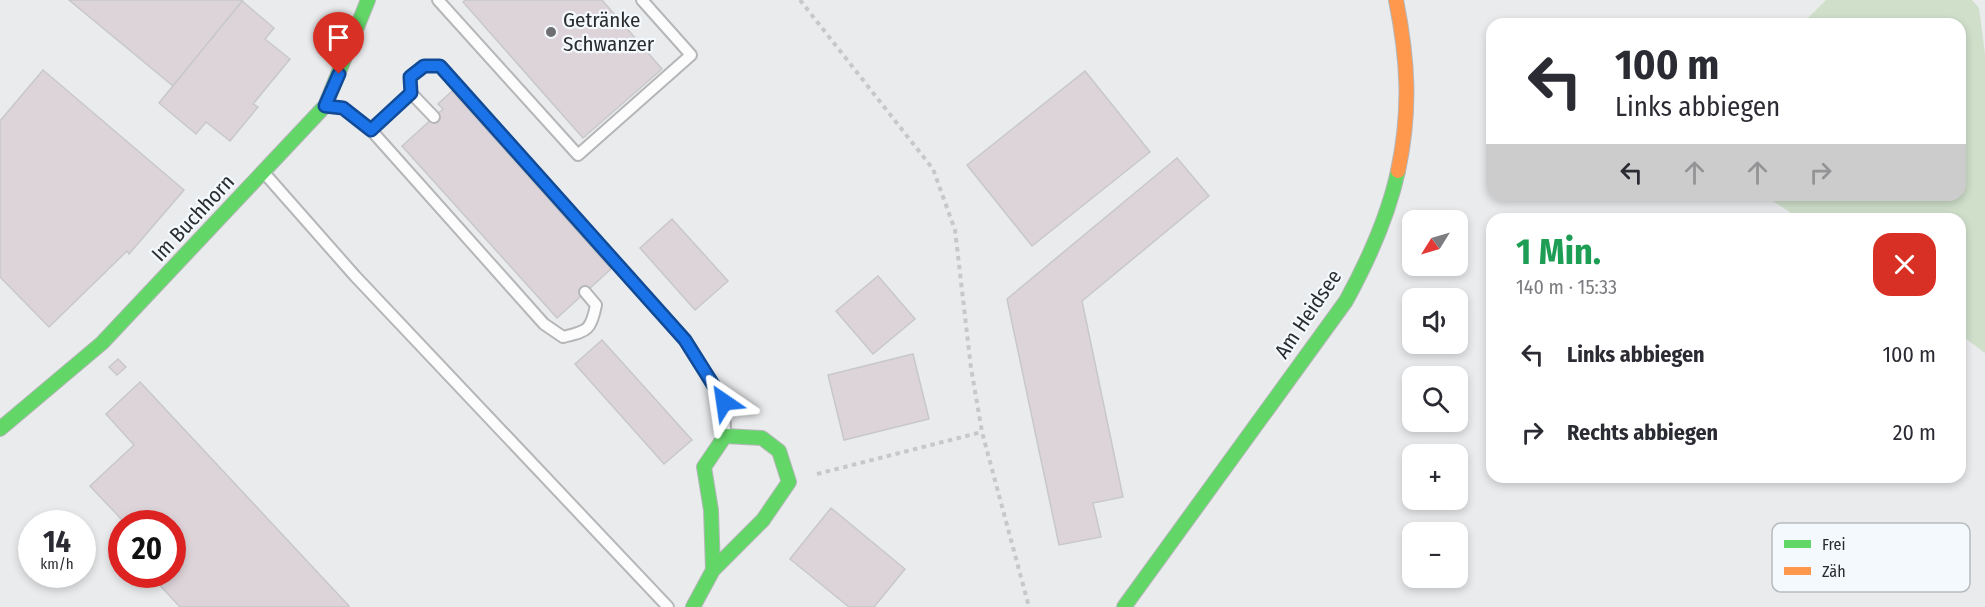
<!DOCTYPE html>
<html lang="de">
<meta charset="utf-8">
<style>
:root{--surface:#fff;--page:#f2f2f3;--text:#2b2b33;--muted:#7c7c81}
body{margin:0;font-family:"Fira Sans Condensed",sans-serif;background:var(--page);color:var(--text);height:100vh;display:flex;flex-direction:column;font-size:22px;white-space:nowrap}
*{box-sizing:border-box;margin:0}
p{font-size:20px;color:var(--muted)}
.icon{flex:none;width:33px;height:33px;fill:none;stroke:currentColor;stroke-width:2;stroke-linecap:round;stroke-linejoin:round}
.map{position:relative;flex:1;overflow:hidden}
.sheet{position:absolute;left:1486px;top:213px;width:480px;height:270px;display:flex;flex-direction:column;background:var(--surface);border-radius:18px;box-shadow:0 3px 9px #0003}
.sheet>*{flex:none}
.hud{position:absolute;left:1486px;top:18px;width:480px;height:183px;border-radius:18px;box-shadow:0 3px 9px #0003;background:#fff;color:var(--text);overflow:hidden}
.needle{width:39px;rotate:233deg}
.buttons{position:absolute;left:1402px;top:210px;display:grid;gap:12px}
.buttons a{display:grid;place-items:center;width:66px;height:66px;border-radius:12px;background:var(--surface);box-shadow:0 3px 9px #0003;font-size:30px}
.speed{position:absolute;left:18px;top:510px;display:flex;gap:12px;font-size:30px;font-weight:700;text-align:center}
.speed>*{display:grid;place-content:center;width:78px;height:78px;border-radius:50%;background:var(--surface);box-shadow:0 3px 9px #0003;line-height:1}
.speed small{font-size:15px;font-weight:400}
.speed .limit{border:9px solid #d22;background:#fff;color:#111}
.pin{position:absolute;display:grid;place-items:center;width:51px;height:51px;color:#fff;margin:-62px -26px;border-radius:50% 50% 50% 0;rotate:-45deg;box-shadow:0 0 6px #0007}
.pin .icon{rotate:45deg}
.me{position:absolute;width:66px;margin:-33px;rotate:328deg;stroke-linejoin:round;filter:drop-shadow(0 0 4px #0008)}
.turn{display:flex;align-items:center;gap:21px;height:126px;padding:0 30px;font-size:27px}
.turn .icon{width:78px;height:78px;stroke-width:2.5}
.turn b{display:block;font-size:42px;line-height:51px}
.lanes{display:flex;align-items:center;height:57px;padding:0 30px;background:#0003;justify-content:center;gap:30px;direction:ltr}
.lanes .off{opacity:.35}
.round{display:grid;place-items:center;flex:none;width:63px;height:63px;border-radius:18px;background:var(--page)}
.summary{display:flex;align-items:center;justify-content:space-between;height:102px;padding:0 30px}
h1{font-size:36px;font-weight:700;line-height:45px;color:#1e9e55}
ul{padding:0;list-style:none}
li{display:flex;align-items:center;gap:18px;height:78px;padding:0 30px}
li div{flex:1}
li b{display:block;font-size:22px}
li em{font-style:normal}
.map>svg:first-child{display:block}
.green{fill:#cfdfca}
.building{fill:#ddd4d9;stroke:#c8c8c9;stroke-width:1.5}
.lines{fill:none;stroke-linecap:round;stroke-linejoin:round}
.lane-casing{stroke:#b5b6b8;stroke-width:14}
.fast-casing{stroke:#b5b6b8;stroke-width:16}
.slow-casing{stroke:#b5b6b8;stroke-width:16}
.path{stroke:#c7c8c9;stroke-width:4;stroke-dasharray:4.5 4.5;stroke-linecap:butt}
.lane{stroke:#fcfcfc;stroke-width:10}
.fast{stroke:#63d668;stroke-width:14}
.slow{stroke:#ff974d;stroke-width:14}
.route-casing{stroke:#114b97;stroke-width:15}
.route{stroke:#1a73e8;stroke-width:10}
.poi-dot{fill:#6d6f70;stroke:#f4f9fd;stroke-width:2}
.labels{text-anchor:middle;stroke-width:4.5;stroke-linejoin:round;paint-order:stroke}
.poi-label{font-size:21px;fill:#2a2c2d;stroke:#f4f9fd;text-anchor:start}
.street-label{font-size:21px;fill:#2a2c2d;stroke:#f4f9fd}
.key{fill:#f4f9fd;stroke:#b7bcbf;stroke-width:1.5}
.key-label{font-size:16px;fill:#2a2c2d}
</style>
<div class="map">
<svg width="1985" height="607" viewBox="0 0 1985 607">
<rect width="100%" height="100%" fill="#e9ebed"/>
<path class="green" d="M1826,0h146l7,8 6,46v299l-24,-18 -1,-116h-160l-36,-24h196v-171h-158z"/>
<path class="building" d="M69,0h174l-70,86z
M466,0h136l60,69 -79,69 -120,-136z
M242,1l32,27 -9,11 25,20 -37,45 5,3 -28,34 -24,-19 -10,12 -37,-31z
M43,70l141,120 -55,64 -2,-3 -78,76 -49,-50v-156z
M1085,71l65,81 -118,94 -65,-81z
M452,91l159,178 -54,49 -155,-172 41,-37 -5,-5z
M1177,158l32,38 -127,105 41,196 -30,6 8,34 -42,8 -52,-246z
M672,219l56,62 -33,29 -55,-62z
M878,276l37,43 -42,35 -37,-43z
M602,340l90,100 -28,24 -89,-100z
M913,354l16,65 -85,21 -16,-65z
M118,359l8,8 -9,8 -8,-8z
M140,382l209,224v1h-169l-24,-26 7,-7h9v-50h-46l-36,-38 44,-41 -28,-31z
M831,508l74,61 -31,38h-25l-59,-48z"/>
<g class="lines">
<g class="lane-casing">
<path id="lane" d="M438,0l140,155 113,-100 -49,-55
M328,106l15,2 28,22 173,194 19,13c24,-6 28,-6 33,-32l-11,-13
M434,117l-23,-24 -1,-16 14,-11h16l245,274 39,62 1,30
M371,130l40,-37
M266,175l89,101 313,331"/>
</g>
<g class="fast-casing">
<path id="fast" d="M0,429l102,-86 223,-237 43,-106
M693,607l20,-37 50,-50 26,-38 -10,-31 -17,-13 -37,-2 -21,31 7,43 2,60
M1124,607l222,-306c23,-42 42,-84 52,-130"/>
</g>
<g class="slow-casing">
<path id="slow" d="M1396,0c12,60 15,110 2,171"/>
</g>
<path class="path" d="M800,0l133,169 22,61 16,138 11,64 47,175
M817,474l165,-42"/>
<use href="#lane" class="lane"/>
<use href="#fast" class="fast"/>
<use href="#slow" class="slow"/>
</g>
<g class="lines">
<g class="route-casing">
<path id="route" d="M339,74l-14,32 18,2 28,22 40,-37 -1,-16 14,-11h16l245,274 39,62"/>
</g>
<use href="#route" class="route"/>
</g>
<circle class="poi-dot" cx="551" cy="32" r="6"/>
<g class="labels">
<g class="poi-label">
<text x="563" y="27">Getränke<tspan x="563" dy="24">Schwanzer</tspan></text>
</g>
<g class="street-label">
<text transform="translate(193 218) rotate(-47)" y="7">Im Buchhorn</text>
<text transform="translate(1308 314) rotate(-56)" y="7">Am Heidsee</text>
</g>
</g>
<rect x="1772" y="523" width="198" height="69" rx="9" class="key"/>
<rect x="1784" y="540" width="27" height="8" fill="#63d668"/>
<rect x="1784" y="567" width="27" height="8" fill="#ff974d"/>
<g class="key-label">
<text x="1822" y="550">Frei</text>
<text x="1822" y="577">Zäh</text>
</g>
</svg>
<div class="buttons">
<a><svg class="needle" viewBox="-14 -14 28 28"><path d="M0-13l5 13h-10z" fill="#e53935"/><path d="M0 13l5-13h-10z" fill="#7c7c81"/></svg></a>
<a><svg class="icon" aria-label="sound" viewBox="0 0 24 24"><path d="M4 9h4l5-4v14l-5-4H4zM17 9q2 3 0 6"/></svg></a>
<a><svg class="icon" aria-label="search" viewBox="0 0 24 24"><circle cx="10" cy="10" r="6"/><path d="M15 15l6 6"/></svg></a>
<a>+</a>
<a>−</a>
</div>
<div class="speed"><div>14<small>km/h</small></div><div class="limit">20</div></div>
<div class="pin" style="left:339px;top:74px;background:#d93025"><svg class="icon" aria-label="arrive" viewBox="0 0 24 24"><path d="M6 21V4h12l-3 4 3 4H6"/></svg></div>
<svg class="me" style="left:724px;top:402px" viewBox="-20 -20 40 40"><path d="M0-17L14 15 0 8-14 15z" fill="#1a73e8" stroke="#fff" stroke-width="4"/></svg>
<div class="hud">
<div class="turn"><svg class="icon" aria-label="left" viewBox="0 0 24 24"><path d="M17 20v-9H6M10 6l-5 5 5 5"/></svg><div><b>100 m</b>Links abbiegen</div></div>
<div class="lanes"><svg class="icon" aria-label="left" viewBox="0 0 24 24"><path d="M17 20v-9H6M10 6l-5 5 5 5"/></svg><svg class="icon off" aria-label="ahead" viewBox="0 0 24 24"><path d="M12 20V5M6 11l6-6 6 6"/></svg><svg class="icon off" aria-label="ahead" viewBox="0 0 24 24"><path d="M12 20V5M6 11l6-6 6 6"/></svg><svg class="icon off" aria-label="right" viewBox="0 0 24 24"><path d="M7 20v-9h11M14 6l5 5-5 5"/></svg></div>
</div>
<section class="sheet">
<div class="summary"><div><h1>1 Min.</h1><p>140 m · 15:33</p></div><a class="round" style="background:#d93025;color:#fff"><svg class="icon" aria-label="close" viewBox="0 0 24 24"><path d="M6 6l12 12M18 6L6 18"/></svg></a></div>
<ul>
<li><svg class="icon" aria-label="left" viewBox="0 0 24 24"><path d="M17 20v-9H6M10 6l-5 5 5 5"/></svg><div><b>Links abbiegen</b></div><em>100 m</em></li>
<li><svg class="icon" aria-label="right" viewBox="0 0 24 24"><path d="M7 20v-9h11M14 6l5 5-5 5"/></svg><div><b>Rechts abbiegen</b></div><em>20 m</em></li>
</ul>
</section>
</div>
